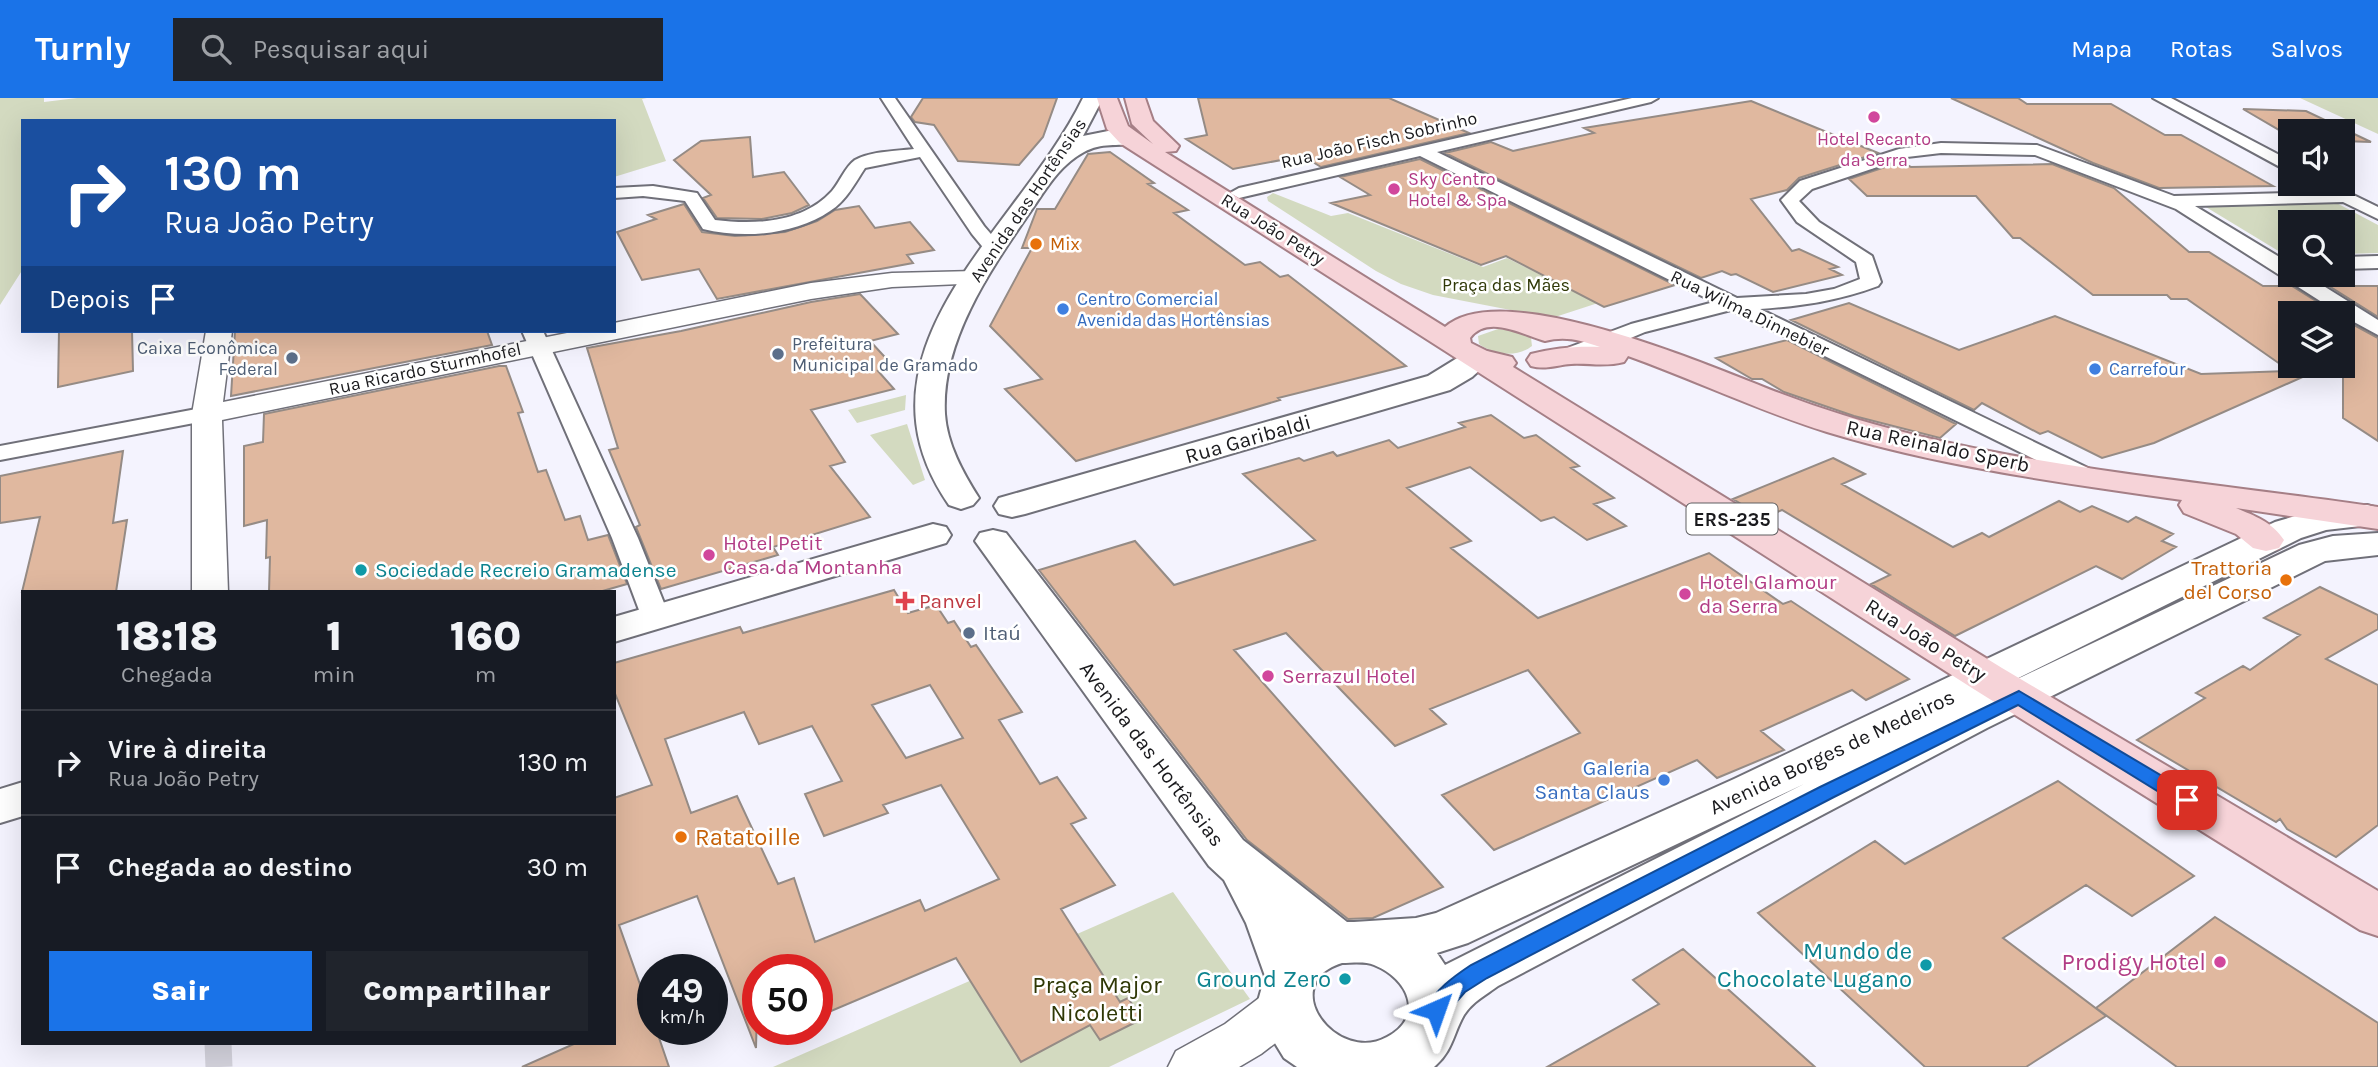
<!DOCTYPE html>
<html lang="pt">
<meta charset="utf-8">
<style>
:root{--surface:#171b24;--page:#20242c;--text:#f1f3f6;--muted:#9ea1a6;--line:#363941;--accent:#1a73e8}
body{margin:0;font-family:Karla,sans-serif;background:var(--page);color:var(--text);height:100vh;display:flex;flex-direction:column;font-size:26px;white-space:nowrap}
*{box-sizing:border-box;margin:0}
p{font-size:23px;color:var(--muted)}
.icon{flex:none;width:38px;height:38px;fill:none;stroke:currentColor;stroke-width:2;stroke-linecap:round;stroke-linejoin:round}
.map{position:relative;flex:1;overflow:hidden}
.drawer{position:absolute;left:21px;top:492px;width:595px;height:455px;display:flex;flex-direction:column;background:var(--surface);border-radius:0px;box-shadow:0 7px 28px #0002}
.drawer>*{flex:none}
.top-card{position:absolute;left:21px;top:21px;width:595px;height:214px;border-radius:0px;box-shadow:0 7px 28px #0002;background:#1a4fa0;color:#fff;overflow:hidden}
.controls{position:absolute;left:2278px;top:21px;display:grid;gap:14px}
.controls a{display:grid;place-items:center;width:77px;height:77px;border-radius:0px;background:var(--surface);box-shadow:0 7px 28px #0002;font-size:35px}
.speed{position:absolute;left:637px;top:856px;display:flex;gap:14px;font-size:35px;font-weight:700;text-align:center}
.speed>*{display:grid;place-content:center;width:91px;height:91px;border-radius:50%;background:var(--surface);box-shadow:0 7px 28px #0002;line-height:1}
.speed small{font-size:18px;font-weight:400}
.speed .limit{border:10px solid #d22;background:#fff;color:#111}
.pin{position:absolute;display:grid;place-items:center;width:60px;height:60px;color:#fff;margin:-30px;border-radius:14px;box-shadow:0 4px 10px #0006}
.me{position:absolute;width:77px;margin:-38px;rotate:43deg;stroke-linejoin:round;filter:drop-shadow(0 0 5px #0008)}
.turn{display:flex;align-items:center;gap:24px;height:147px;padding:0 28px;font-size:32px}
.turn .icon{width:91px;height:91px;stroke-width:2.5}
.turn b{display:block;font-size:49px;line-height:60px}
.then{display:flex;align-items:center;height:66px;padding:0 28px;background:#0003;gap:14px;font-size:26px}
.eta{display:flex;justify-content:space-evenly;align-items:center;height:119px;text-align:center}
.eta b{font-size:42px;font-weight:800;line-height:49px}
.primary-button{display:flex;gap:14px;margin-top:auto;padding:14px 28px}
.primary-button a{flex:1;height:80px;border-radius:0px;background:var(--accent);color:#fff;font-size:28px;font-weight:800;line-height:80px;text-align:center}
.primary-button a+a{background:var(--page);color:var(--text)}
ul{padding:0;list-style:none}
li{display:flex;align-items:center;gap:21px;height:105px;padding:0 28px;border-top:2px solid var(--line)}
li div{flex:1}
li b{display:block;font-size:26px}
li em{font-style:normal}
header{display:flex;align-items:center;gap:42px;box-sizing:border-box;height:98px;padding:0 35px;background:var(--accent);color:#fff}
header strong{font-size:33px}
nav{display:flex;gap:38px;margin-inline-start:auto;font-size:24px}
.search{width:490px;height:63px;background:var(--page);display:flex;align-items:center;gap:18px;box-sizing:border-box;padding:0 24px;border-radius:0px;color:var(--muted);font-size:26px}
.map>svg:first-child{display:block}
.green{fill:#d3dac0}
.building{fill:#e0b89f;stroke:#958b85;stroke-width:2;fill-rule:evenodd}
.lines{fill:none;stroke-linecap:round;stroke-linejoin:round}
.pedestrian-tunnel{stroke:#d3d2dc;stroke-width:27;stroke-dasharray:27 14;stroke-linecap:butt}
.minor-casing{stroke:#707079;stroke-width:4}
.tertiary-casing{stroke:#707079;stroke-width:3}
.secondary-casing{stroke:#707079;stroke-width:4}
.primary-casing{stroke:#a57f86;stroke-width:4}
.minor{fill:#fff;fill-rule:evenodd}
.tertiary{fill:#fff;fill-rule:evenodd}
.secondary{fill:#fff;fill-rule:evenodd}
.primary{fill:#f6d3d8;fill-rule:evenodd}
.route{fill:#1a73e8;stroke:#114b97;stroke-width:2}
.hotel-dot{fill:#d1479c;stroke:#fff;stroke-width:2.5}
.food-dot{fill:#e8710a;stroke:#fff;stroke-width:2.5}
.shop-dot{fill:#3f7fe0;stroke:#fff;stroke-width:2.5}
.service-dot{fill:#5c6f8a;stroke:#fff;stroke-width:2.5}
.culture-dot{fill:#0f9aa8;stroke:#fff;stroke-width:2.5}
.health-dot{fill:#e0444e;stroke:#fff;stroke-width:2.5}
.labels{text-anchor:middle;stroke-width:5;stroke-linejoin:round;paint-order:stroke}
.far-hotel-label{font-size:18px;fill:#b23c85;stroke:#fff}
.far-street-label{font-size:18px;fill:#1a1a1d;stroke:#fff}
.far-food-label{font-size:18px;fill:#c56008;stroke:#fff;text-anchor:start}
.far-park-label{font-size:18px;fill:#2f3806;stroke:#fff}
.far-shop-label{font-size:18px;fill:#366cbe;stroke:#fff;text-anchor:start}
.far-service-label{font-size:18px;fill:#4e5e75;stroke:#fff;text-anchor:start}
.shield{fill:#fff;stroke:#5f5f61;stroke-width:2}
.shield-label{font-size:19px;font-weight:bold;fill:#1a1a1d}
.street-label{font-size:21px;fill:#1a1a1d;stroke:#fff}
.hotel-label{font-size:21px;fill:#b23c85;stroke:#fff;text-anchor:start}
.food-label{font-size:21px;fill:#c56008;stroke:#fff;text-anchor:end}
.culture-label{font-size:21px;fill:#0d838f;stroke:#fff;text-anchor:start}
.health-label{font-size:21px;fill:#be3a42;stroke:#fff;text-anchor:start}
.service-label{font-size:21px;fill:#4e5e75;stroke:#fff;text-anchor:start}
.shop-label{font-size:21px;fill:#366cbe;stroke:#fff;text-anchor:end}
.near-food-label{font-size:24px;fill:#c56008;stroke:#fff;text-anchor:start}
.near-culture-label{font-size:24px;fill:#0d838f;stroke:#fff;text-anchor:end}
.near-hotel-label{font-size:24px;fill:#b23c85;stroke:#fff;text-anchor:end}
.near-park-label{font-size:24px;fill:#2f3806;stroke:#fff}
</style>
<header>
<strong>Turnly</strong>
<div class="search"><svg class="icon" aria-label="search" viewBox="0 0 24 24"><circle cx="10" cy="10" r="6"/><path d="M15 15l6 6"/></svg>Pesquisar aqui</div>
<nav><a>Mapa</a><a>Rotas</a><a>Salvos</a></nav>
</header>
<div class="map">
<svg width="2378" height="969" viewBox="0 0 2378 969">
<rect width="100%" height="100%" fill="#f4f3fe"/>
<path class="green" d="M0,0h44v4l33,-4h570l-5,1 24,62 -52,16v-56h-591v148l-23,36z
M2300,0h78v36z
M1273,95l58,23 17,-3 135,54 24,-9 91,45 -46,15 -119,-23 -32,-11 -25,-13 -108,-70 -1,-4z
M2329,101l49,26v28l-35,1v-32h-52v33h-6l-89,-54z
M1498,231l19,2 14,7 1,8c-15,12 -38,9 -53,-2l-1,-8z
M906,297l-1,15 -48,13 -9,-13z
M907,326l18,56 -12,5 -43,-50z
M1173,794l77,107 -141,68h-336z"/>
<path class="building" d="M923,0h134l-14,39 -24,28 -61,-4 -24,-36 -19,-3 -4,-5z
M1198,0h191l80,35 -148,34 -18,-11 -70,13 -47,-30 21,-4z
M1951,0h67l9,6h84l54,31h16l92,51 -114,2 -66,-25z
M1751,3l127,52 -79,25 -12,12 -36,9 41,52 7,-2 39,18 -8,2 12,6 -69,17 -37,-18 -5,1 -9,-4 -21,7 -256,-125 46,-11 22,9 81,-18 -10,-5z
M2243,11l63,2 65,31 -28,-1v-10h-52v6z
M750,39l3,40 31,-5 25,33 -17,8 -30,6 -45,-1 -14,-20 8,-3 -37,-35 27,-19z
M1110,54l44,31 -6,1 40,26 -14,3 71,52 15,-3 20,15 8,-2 118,91 -128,32 2,2 -204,61 -71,-72 37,-10 -52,-53 42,-78h-10l15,-39h18l33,-55z
M1420,61l255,126 -71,22 -98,-51 -25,9 -150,-62 39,-8 -30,-18z
M1900,64l11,5 141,-3 62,24 75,64h20l54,34h29l43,27h-44v58h25l-162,72 -52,15 -54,-27 -8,3 -58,-31 -8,7 -183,-90 58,-17 110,47 96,-34 146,58 89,-3 -103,-72h-16l-4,-4h-74l-73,-57h-7l-37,-42h-109l-18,-17z
M684,106l18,28 33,4 50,-4 32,-11 18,-11 24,-4 16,22 35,-6 24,28 -27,5 6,8 -196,36 -18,-30 -57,11 -25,-48 39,-13 -8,-4z
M2329,188h49v31z
M860,196l38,40 -28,7 24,26 -16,4 16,18 -83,21 34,52 -15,4 40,51 -97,30 5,8 -117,34 -25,-62 4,-2 -31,-75 9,-2 -31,-100 94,-17 130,-29z
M2343,221l35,19v103l-35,-23z
M59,233h73l1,40 -75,16z
M235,233h252l5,14 -261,51z
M1787,242l169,84 -16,14 -86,-22 -70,-24 -22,-13h-10l-36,-21z
M499,268h7l17,46 -5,1 20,59 8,-2 19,50 15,-4 8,24 20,-5 19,49 -28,8h-330l1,-35 -4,1 1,-38 -23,6v-80l19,-4 1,-28z
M1491,317l33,23 12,-3 43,31 -8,2 43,30 -20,6 32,22 -39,14 -33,-23 -13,4 -71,-54 -63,21 64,53 -20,7 87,70 171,-65 74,51 8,-3 118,78 -43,21 -14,-10 -91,41 23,19 -67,28 -20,-18 -203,90 -52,-55 138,-62 -52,-63 -98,39 16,15 -51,22 -109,-113 -52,17 209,237 -70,31 -25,1 -101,-79 -208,-270 96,-29 39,44 141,-45 -72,-66 56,-16 5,3 29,-9 4,4 52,-16 9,8 67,-21 -6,-4z
M123,353l-10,72 14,-3 -11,72h-94l18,-75 -40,6v-47z
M1833,360l32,16 -23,10 111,63 29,-14 7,4 70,-36 21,11 12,-6 36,16 8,-5 37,17 -11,7 14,6 -54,32 -26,-13 -141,70 -84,-52 19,-9 -108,-65 -18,8 -31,-19z
M2320,489l58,28v14l-52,30 52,26v140l-42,32 -49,-28 -7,-10 -4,3 -139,-82 68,-42 -9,-5 47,-27 7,4 50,-35 -36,-17z
M894,492l14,23 28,-8 12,18 6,-2 17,26 5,-2 46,67 -23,8 41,64 17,-7 29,41 -15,6 44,61 -54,24 59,93 8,-4 14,21 -42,21 -10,-15 -69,37 -65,-104 -139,59v-47h-59l-2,78 -59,-152 -78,29 34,96v8h3l13,38h-147l54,-24h38v-245l38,-13 -38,-94v-28l126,-36 3,6zM930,587l33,53 -57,20 -34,-53zM744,614l15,32 53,-18 30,55 -37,13 19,42 64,-23 -5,-8 58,-20 58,94 -74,32 -5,-11 -105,42 -21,-64 -16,6 -41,-88 -46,17 -26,-74z
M2058,683l136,95 -62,40 -46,-31 -83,53 103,78 -80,51h-101l-167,-154 117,-72 30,23z
M2215,819l163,106v44h-201l-81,-59z
M1683,851l132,118h-268l112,-63 -26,-24z"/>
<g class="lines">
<path class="pedestrian-tunnel" d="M218,945l1,24"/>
<g class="minor-casing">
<path id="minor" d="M881,0h14l89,128 18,21 -2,4h-14l-14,-17 -52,-77 -55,11c-10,15 -19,33 -35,43 -35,24 -87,28 -127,18l-18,-28 -42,-5 -29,2v-10l39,-2 44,7 18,27c40,5 88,3 117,-29 8,-9 13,-24 23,-31 16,-9 42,-9 59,-11z
M1632,0h26l-7,4 -214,50 300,146 69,-4 28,-5 26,-10 -4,-17 -59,-40 -16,-22 19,-19 99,-32 42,-6 96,2 137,51 151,-4 -3,-3 3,-4 6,-1 47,23v12l-35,-17 -148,4 96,58v11h15l72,45v15l-35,-19v-3h-4l-163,-104 -141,-54 -94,-2 -34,4 -95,32 -13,12 20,21 53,34 9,26 -3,4c-40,15 -76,20 -118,23l330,160 4,5 -4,5 -9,3 -350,-172 -86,22 -67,28h-16l-3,-5 3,-5 69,-26 83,-22 -294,-146 -181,42 -9,-5 9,-5z
M2153,0h18l120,63v12z
M2378,158v12l-35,1v-12z
M522,233h21l95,207 32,80 -4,6 -10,3 -10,-3 -4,-6 -30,-80z
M207,309l8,2 4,5 -4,5 -215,41v-14z"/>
</g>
<g class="tertiary-casing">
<path id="tertiary" d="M975,173l9,2 3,5 -3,5 -92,4 -81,12 -589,121 6,172h-36v-178l14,-83h26l-9,71 354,-71h37v-8l197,-40 81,-10z
M1285,888l18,6 7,15 -7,15 -42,32 -22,13h-71l8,-16 49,-27 42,-32z"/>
</g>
<g class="secondary-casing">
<path id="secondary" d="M1083,0h20l-20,38 25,-5 28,2 3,5 -3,5c-19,4 -34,-1 -52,9 -26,14 -39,39 -56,63 -39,57 -87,127 -83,199 2,30 18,59 34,84l-6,7 -12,4 -12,-4c-108,-156 72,-278 134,-407z
M1478,251l11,3 4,6 -21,19 -22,13 -425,124 -13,3 -13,-3 -5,-8 5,-8 429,-122 39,-24z
M2367,407l11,3v16l-52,6 -25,8 -313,155 311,-148 34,-9 45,-3v22l-53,6 -338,167 -489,258c-12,9 -26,16 -34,29 -11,19 -11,36 -30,52h-137l-13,-9 -22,-36 -4,-21 7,-25 -19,-53 -22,-43 -15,-14 -234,-325 5,-8 13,-3 13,3 237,307 104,82h7l62,-4 20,-5 298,-134 541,-257 47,-14zM1804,686l-359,181 -8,-12 31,-10zM1342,865c10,0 23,-2 32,2 35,14 51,52 13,72 -50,28 -112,-53 -45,-74z
M933,426l13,3 5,8 -5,8 -332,99v-25z
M23,684v34l-23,7v-34z"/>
</g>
<g class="primary-casing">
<path id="primary" d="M1097,0h20l11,28 25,18 -21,-20 -7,-26h20l8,23 26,25 -3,5 -11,1 280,175c59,-52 271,42 337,67 186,71 400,84 596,113v22l-142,-21c19,8 36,14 48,32l-5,8 -13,3 -13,-3 -17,-14 -52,-21 -5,-8 3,-5c-119,-17 -240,-33 -355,-68 -68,-21 -132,-52 -199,-76l-4,6c-18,5 -35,1 -53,2 -14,1 -25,6 -40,2l-4,-6 4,-6c24,-6 45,-8 69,-7 -20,-7 -35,-11 -55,-6 -22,-6 -57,-27 -75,-3l1,5 16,8 25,6 4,6 -3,4 489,301 376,223v45l-18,-6 -388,-242 -852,-545 -13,-14z"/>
</g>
<use href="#minor" class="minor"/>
<use href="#tertiary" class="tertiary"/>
<use href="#secondary" class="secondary"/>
<use href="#primary" class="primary"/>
</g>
<path class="route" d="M2019,593l175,104 3,5 -3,5h-14l-162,-100 -184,92 -347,181 -22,14 -21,24 -8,3 -8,-3 -3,-6c10,-20 28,-33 46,-45l349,-178z"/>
<g class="hotel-dot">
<circle cx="1874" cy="19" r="7"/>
<circle cx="1394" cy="91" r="7"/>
<circle cx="709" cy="457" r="7"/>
<circle cx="1685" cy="496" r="7"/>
<circle cx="1268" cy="578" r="7"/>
<circle cx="2220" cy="864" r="7"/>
</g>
<g class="food-dot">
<circle cx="1036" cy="146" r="7"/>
<circle cx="2286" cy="482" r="7"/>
<circle cx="681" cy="739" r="7"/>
</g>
<g class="shop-dot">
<circle cx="1063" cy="211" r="7"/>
<circle cx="2095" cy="271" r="7"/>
<circle cx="1664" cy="682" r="7"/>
</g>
<g class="service-dot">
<circle cx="778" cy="256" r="7"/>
<circle cx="292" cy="260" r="7"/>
<circle cx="969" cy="535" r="7"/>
</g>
<g class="culture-dot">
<circle cx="361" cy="472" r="7"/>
<circle cx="1926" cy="867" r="7"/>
<circle cx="1345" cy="881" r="7"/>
</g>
<path class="health-dot" d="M901.5 492.5h7v7h7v7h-7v7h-7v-7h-7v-7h7z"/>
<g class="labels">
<g class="far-hotel-label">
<text x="1874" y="47">Hotel Recanto<tspan x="1874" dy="21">da Serra</tspan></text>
<text x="1408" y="87" text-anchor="start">Sky Centro<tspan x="1408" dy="21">Hotel &amp; Spa</tspan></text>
</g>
<g class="far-street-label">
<text transform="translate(1379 42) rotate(-13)" y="6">Rua João Fisch Sobrinho</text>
<text transform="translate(1028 102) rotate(-56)" y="6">Avenida das Hortênsias</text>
<text transform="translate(1273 131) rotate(32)" y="6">Rua João Petry</text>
<text transform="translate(1750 215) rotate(26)" y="6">Rua Wilma Dinnebier</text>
<text transform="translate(425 271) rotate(-12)" y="6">Rua Ricardo Sturmhofel</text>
</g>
<g class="far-food-label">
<text x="1050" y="152">Mix</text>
</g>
<g class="far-park-label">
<text x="1506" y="193">Praça das Mães</text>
</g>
<g class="far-shop-label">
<text x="1077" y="207">Centro Comercial<tspan x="1077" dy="21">Avenida das Hortênsias</tspan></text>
<text x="2109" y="277">Carrefour</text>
</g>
<g class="far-service-label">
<text x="792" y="252">Prefeitura<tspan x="792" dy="21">Municipal de Gramado</tspan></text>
<text x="278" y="256" text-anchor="end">Caixa Econômica<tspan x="278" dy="21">Federal</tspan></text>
</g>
<rect class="shield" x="1686.5" y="405.5" width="91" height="31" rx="5"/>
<g class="shield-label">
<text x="1732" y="428">ERS-235</text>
</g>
<g class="street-label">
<text transform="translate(1248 341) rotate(-16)" y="7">Rua Garibaldi</text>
<text transform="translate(1938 348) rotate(12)" y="7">Rua Reinaldo Sperb</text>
<text transform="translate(1926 542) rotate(32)" y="7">Rua João Petry</text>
<text transform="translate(1832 654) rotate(-25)" y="7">Avenida Borges de Medeiros</text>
<text transform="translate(1152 656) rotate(53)" y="7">Avenida das Hortênsias</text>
</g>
<g class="hotel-label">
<text x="723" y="452">Hotel Petit<tspan x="723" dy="24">Casa da Montanha</tspan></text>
<text x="1699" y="491">Hotel Glamour<tspan x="1699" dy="24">da Serra</tspan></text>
<text x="1282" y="585">Serrazul Hotel</text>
</g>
<g class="food-label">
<text x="2272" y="477">Trattoria<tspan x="2272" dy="24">del Corso</tspan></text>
</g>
<g class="culture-label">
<text x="375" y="479">Sociedade Recreio Gramadense</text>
</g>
<g class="health-label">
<text x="919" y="510">Panvel</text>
</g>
<g class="service-label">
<text x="983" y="542">Itaú</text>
</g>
<g class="shop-label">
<text x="1650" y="677">Galeria<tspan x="1650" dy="24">Santa Claus</tspan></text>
</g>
<g class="near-food-label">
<text x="695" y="747">Ratatoille</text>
</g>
<g class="near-culture-label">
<text x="1912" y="861">Mundo de<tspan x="1912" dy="28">Chocolate Lugano</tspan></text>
<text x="1331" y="889">Ground Zero</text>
</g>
<g class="near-hotel-label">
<text x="2206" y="872">Prodigy Hotel</text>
</g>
<g class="near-park-label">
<text x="1097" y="895">Praça Major<tspan x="1097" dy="28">Nicoletti</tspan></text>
</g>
</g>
</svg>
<div class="controls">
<a><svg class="icon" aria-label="sound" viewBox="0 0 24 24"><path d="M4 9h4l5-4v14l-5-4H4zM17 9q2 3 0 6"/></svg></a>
<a><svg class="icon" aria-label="search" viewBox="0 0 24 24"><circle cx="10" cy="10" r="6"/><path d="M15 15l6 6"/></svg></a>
<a><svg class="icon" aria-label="layers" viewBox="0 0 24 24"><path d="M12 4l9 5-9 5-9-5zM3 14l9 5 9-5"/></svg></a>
</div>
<div class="speed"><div>49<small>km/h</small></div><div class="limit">50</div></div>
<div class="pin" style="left:2187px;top:702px;background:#d93025"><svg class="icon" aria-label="arrive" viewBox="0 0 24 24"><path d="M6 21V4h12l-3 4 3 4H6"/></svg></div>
<svg class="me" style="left:1436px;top:912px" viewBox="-20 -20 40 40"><path d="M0-17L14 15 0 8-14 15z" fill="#1a73e8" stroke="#fff" stroke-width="4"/></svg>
<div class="top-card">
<div class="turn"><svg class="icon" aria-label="right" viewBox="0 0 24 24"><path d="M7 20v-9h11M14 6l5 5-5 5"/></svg><div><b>130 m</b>Rua João Petry</div></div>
<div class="then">Depois<svg class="icon" aria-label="arrive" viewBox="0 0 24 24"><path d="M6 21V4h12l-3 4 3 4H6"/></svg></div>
</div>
<section class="drawer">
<div class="eta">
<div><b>18:18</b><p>Chegada</p></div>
<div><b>1</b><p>min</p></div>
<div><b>160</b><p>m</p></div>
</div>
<ul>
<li><svg class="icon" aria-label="right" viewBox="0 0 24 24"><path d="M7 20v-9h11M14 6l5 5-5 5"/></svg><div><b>Vire à direita</b><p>Rua João Petry</p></div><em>130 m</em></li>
<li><svg class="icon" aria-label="arrive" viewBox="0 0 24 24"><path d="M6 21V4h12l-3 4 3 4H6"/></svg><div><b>Chegada ao destino</b></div><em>30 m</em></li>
</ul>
<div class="primary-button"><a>Sair</a><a>Compartilhar</a></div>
</section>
</div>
